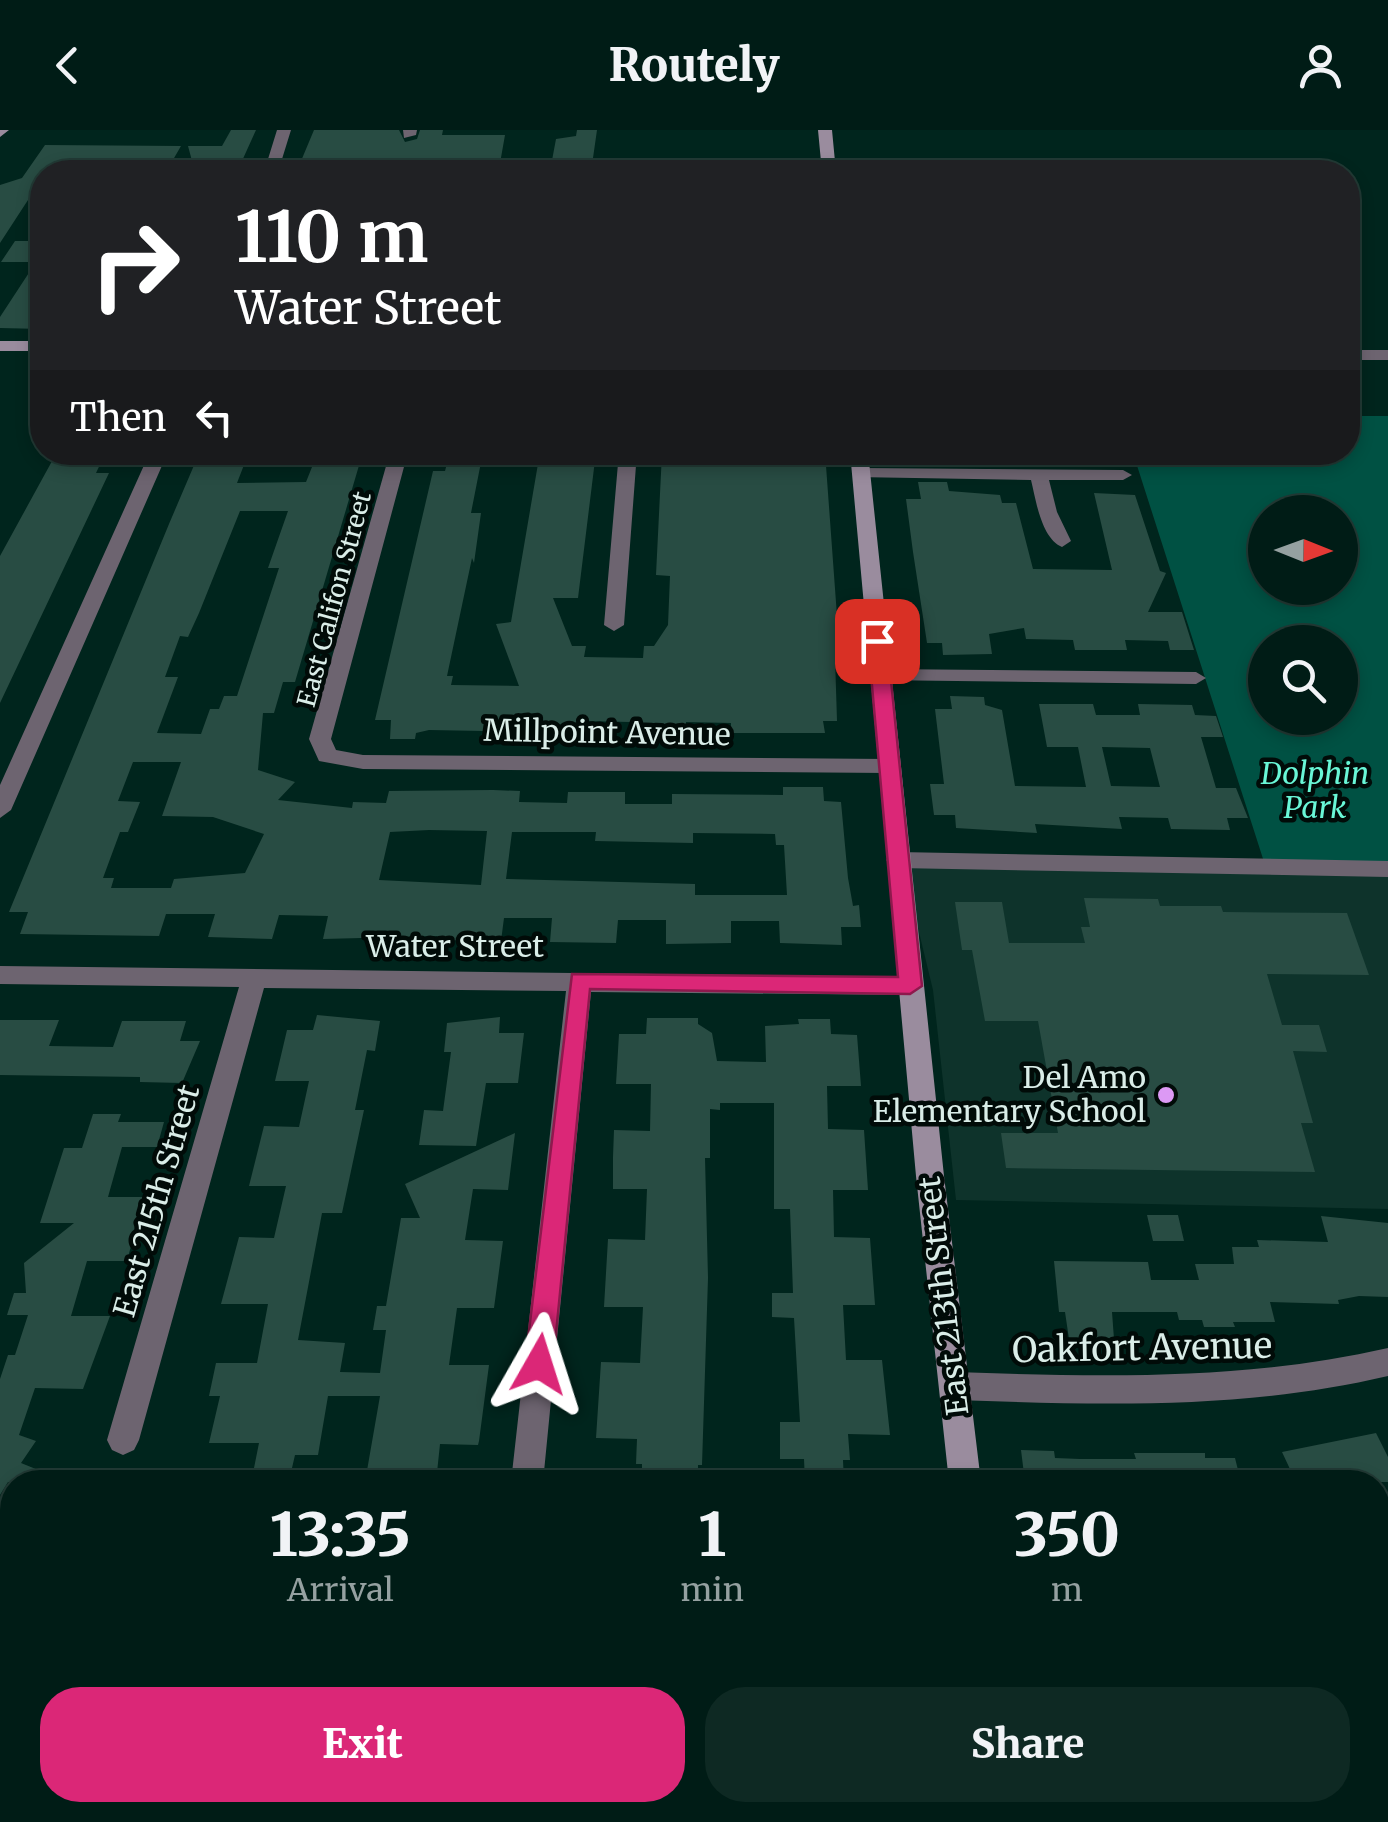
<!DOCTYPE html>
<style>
:root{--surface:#001c16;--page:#0e2923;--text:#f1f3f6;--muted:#95a1a1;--line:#223a35;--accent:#db2777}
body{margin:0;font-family:Merriweather,serif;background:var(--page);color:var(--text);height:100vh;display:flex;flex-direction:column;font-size:38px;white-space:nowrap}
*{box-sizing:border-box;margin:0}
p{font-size:32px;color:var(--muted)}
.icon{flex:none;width:55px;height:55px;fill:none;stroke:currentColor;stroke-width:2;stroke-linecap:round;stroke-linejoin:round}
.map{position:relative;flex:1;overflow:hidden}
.side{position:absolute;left:0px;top:1340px;width:1390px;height:352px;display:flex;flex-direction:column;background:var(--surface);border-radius:40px 40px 0 0;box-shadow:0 5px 15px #0003,0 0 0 2px var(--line)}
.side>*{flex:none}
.banner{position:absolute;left:30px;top:30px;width:1330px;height:305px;border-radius:40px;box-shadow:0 5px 15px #0003,0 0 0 2px var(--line);background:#202124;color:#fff;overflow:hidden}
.needle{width:65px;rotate:91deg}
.buttons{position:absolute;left:1248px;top:365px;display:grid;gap:20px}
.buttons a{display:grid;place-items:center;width:110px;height:110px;border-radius:50%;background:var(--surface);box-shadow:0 5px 15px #0003,0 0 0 2px var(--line);font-size:50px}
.pin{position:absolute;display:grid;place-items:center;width:85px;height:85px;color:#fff;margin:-42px;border-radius:20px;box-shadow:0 5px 15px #0006}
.me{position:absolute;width:110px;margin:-55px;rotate:6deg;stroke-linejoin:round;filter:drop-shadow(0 0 8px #0008)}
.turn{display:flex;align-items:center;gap:35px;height:210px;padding:0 40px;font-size:45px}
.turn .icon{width:130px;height:130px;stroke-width:2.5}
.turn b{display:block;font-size:70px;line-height:85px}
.then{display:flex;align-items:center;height:95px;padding:0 40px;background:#0003;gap:20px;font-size:38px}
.eta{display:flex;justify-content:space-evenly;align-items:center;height:170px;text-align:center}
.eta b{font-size:60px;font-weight:800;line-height:70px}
.action{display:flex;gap:20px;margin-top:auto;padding:20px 40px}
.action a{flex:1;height:115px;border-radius:40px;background:var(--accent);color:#fff;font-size:40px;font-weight:800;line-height:115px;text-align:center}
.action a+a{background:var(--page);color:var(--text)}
header{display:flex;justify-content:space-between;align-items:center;height:130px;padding:0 40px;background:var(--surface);font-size:45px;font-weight:800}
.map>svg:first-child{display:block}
.built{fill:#0e332b}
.green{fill:#005143;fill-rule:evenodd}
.building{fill:#284c43;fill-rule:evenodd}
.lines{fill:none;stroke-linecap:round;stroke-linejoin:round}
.street{fill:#6d6470;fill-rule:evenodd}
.secondary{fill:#9a8c9e;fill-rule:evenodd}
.route{fill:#db2777;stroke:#8e194d;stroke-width:2.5}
.poi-dot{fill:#dc99f4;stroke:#010b08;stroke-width:4}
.labels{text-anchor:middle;stroke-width:9;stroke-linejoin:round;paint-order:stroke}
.far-street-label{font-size:25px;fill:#daede8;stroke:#010b08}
.street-label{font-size:30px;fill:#daede8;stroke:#010b08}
.park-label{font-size:30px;font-style:italic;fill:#69f7d7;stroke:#010b08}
.poi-label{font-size:30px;fill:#daede8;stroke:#010b08;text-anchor:end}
.near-street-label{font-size:35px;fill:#daede8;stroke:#010b08}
</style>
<header><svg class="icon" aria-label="back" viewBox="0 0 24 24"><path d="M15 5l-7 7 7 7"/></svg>Routely<svg class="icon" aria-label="person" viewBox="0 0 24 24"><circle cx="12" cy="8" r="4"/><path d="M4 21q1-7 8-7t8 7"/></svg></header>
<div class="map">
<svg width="1388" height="1692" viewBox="0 0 1388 1692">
<rect width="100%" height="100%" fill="#00251d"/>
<path class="built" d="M902,732l486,9v338l-432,-9 -23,-210z
M0,1548l12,5v127h339l31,12h-382z"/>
<path class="green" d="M1348,286h40v451l-123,-2 -132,-412 215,-1zM1265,382h75v76h-75zM1265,512h75v76h-75z"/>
<path class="building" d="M231,0h25l-19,42h-42l-7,-26h34z
M314,0h85l6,12 12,-3 3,-9h23l-1,5h63l-6,34 -112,-3 1,-3 -77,4 2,-5 -12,-1z
M577,0h20l-6,42 -41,-1 6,-32 20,-3z
M45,15l136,1 -15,26h-124v28h-14l-28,43v-58l22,-7z
M15,111h27v88l-42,-1v-11l36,-55h-35z
M57,322h49l-10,21h13l-109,230v-147z
M222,322h27l-12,31 69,-1 12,-30h45l-68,230h-12l-9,31h-11l-5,57 37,12 -17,18 74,8 1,-6 33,1 3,-12 104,-1 27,1 -1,11 48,1 1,-11h57v12h47v-10l111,1v-8h40l1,14 17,1 7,76 5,28 6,-1 2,22h-20l1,18 -62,-2 -1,-22h-48v22l-65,1v-24h-48l-2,23 -66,-1 2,-24h-48l-3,23 -64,-1v-4l-114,3 5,-23 -49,-1 -7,24 -64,-2 7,-23h-49l-7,22 -139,-2 8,-22h-19l160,-388 26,-61h23zM240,381h48l-20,57h11l-42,128h-13l-5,13h-9l-9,25 -44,-1 21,-56h-13l15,-41 8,1 11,-24zM133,632h48l-19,54 51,1 51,17 -19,39 -71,6 -3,9h-60l3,-10h-11l17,-46h8l12,-30 -22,-1zM429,700l58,1 -6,54 -102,-5 11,-48zM512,702h84l-1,9 98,2v-10l82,1 1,11h8l3,50h-92v-11l-189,-5z
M450,322h33l-12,61h10l-7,50 -2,-5 -25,118h6l-2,9 68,1 -23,-62 15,-2 29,-170h56l-18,146h-25l19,48h14l-2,11 59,1 1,-12h10l14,-21 2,-49 -14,-1 6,-122 114,5v-6h49l15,205h-5l2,64h-14l2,12h-94v-10l-45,-1v11h-26l-31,-1 1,-10 -45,-1 -1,9 -30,2 -26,-1 1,-10 -43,-1 -2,11 -55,-1 -13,3 -1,6h-25l1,-19h-16l58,-249h12z
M918,352h29l2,9 51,4 2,8h14l17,66 79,1 -18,-77 41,2 25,76 6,2 -18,39h34l12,38h-24l-2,-9 -43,-1 2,10h-52l-2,-10 -47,-1 -2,-11 -35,6 3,20 -49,1 -1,-12h-15l-14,-91 -7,-53h15z
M950,566l34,1 1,8 17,5 13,76 71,1 -8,-40h-31l-8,-43h54l3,11h44l-2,-11 54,1 3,10 21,1 7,21h-22l15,51h20l12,30h-21l3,12 -59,-1 -3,-11 -49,-1 3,12 -87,-5 2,9 -81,-5 -1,-13h-21l-4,-31h14l-9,-75h17zM1102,617l48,1 10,39 -49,-1z
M1084,768l74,1 2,7h61l2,6 124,1 22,62 -102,-1 15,51h37l8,27 -34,-1 20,72h-12l14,49 -309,-4 -5,-35h57l-20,-112h-53l-13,-71h-10l-7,-48h47l7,41h76l-4,-16h9z
M317,885l63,6 -5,30 -8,-1 -12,60h9l-22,103h-20l-24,127 47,3 -5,29 40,1 6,-43h-13l4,-24h9l15,-88h19l-15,-34 110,-51 -7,57 -35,-1 -8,51 38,1 -9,67h-37l-8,57h40l-10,76 -1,4 -38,-1 -4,38h-71l15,-86h-52l-10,59h-23l-3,13h-38l5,-25h-50l11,-47h-11l7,-33h41l11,-59h-47l18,-67 35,1 12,-52h-37l15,-60 35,1 10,-46h-34l12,-51h26z
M500,887l-1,16h25l-6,50h-32l-10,63 -57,-1 5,-35 19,1 8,-59h-7l3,-29z
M647,888h51v6l14,9 5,28 49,1 -1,-36 34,-2 -1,-5h32l1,15 26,1 4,51h-34l1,43 36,1 4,60h-35l1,47 36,1 5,67h-32l3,55h36l8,75 -42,-1 2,26h-7l1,22h-39l-1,-23h-24v-37h20l-6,-104 -22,-1v-24h21l-3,-84h-16v-106h-54v7l-10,-1v49h-5l3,120 -6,187h-4v17h-56v-18h-6l1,-25 -41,-1 5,-76 39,1 3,-56h-39l4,-68 37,1 2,-51h-34v-32l1,-27 36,1 1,-47h-35l3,-50h27z
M0,890h59l-10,26 64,1 9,-26h64l-6,20h20l-18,42 -42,-1v-5l-140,-2z
M93,984h28l-3,8h46l-7,25h-35l-14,50h36l-17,64h-40l-16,55h39l-27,73 -48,-1 -16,47 17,6 -15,22 47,19h-60l-8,13v-116l8,-24h7l13,-40h-21l7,-22h12l-2,-30 50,-40h-34l24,-75h18z
M1147,1085h31l6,26h-31z
M1321,1086l67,7v74l-29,-1 -21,4 1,4 -69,-2 5,20h-42l2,5h-31l-2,-7h-23l-2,-8h-65l2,27h-45l-4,-27h-6l-5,-51 94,1 3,18h48l-4,-16h39l-2,-17h27l-2,-7 71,2z
M1376,1303l12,24v25h-92l-14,-30z
M1021,1320l33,1 1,7 25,1h56l-2,-6h71v5h30l6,24h-216z"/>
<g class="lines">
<path class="street" d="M277,0h14l-13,42h-14z
M403,0h14l-1,5 -12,3z
M1348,220h40v10h-40z
M150,322h18l-157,358 -11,8v-33z
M390,322h18l-77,287 5,11 27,5 525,4 11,7 -11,7 -525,-4 -44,-8 -10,-22z
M619,322h18l-13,173 -10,6 -10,-6z
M861,338l262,2 9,5 -9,5h-74l8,32 14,29 -9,6c-21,-9 -26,-47 -31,-67l-176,-3 -3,-4z
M881,539l315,3 10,6 -10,6 -322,-4v-10z
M898,722l490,9v16l-490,-9 -12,-8z
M0,836l910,11 13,9 -13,9 -319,-3 -48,490h-32l55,-491 -302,-3 -125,452 -5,10 -11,5 -11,-5 -5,-10 132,-453 -239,-3z
M1388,1218v28c-144,34 -286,29 -433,24l-11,-4 -4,-10 4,-10 11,-4c146,5 289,9 433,-24z"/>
<path class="secondary" d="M0,0h9l-9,7z
M818,0h14l4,42h-14z
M0,211h42v10h-42z
M850,322h18l76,724 37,306h-32l-33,-306z
M0,1403l12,5v32l-12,-5z
M0,1482l12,5v34l-12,-5z
M473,1680h64l5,12h-64z
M709,1680h63l5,12h-63z
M984,1680h36l1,12h-36z"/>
</g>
<path class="route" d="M877,506l10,5 35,345 -12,8 -320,-5 -37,375 -4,9 -10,3 -10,-3 -4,-9 47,-390 326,3 -30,-336z"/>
<circle class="poi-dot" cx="1166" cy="965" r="10"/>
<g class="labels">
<g class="far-street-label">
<text transform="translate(334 469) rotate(-75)" y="9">East Califon Street</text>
</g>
<g class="street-label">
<text transform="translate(607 603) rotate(1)" y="10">Millpoint Avenue</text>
<text x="455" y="827">Water Street</text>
<text transform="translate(157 1071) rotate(-74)" y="10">East 215th Street</text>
<text transform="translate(944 1166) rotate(-97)" y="10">East 213th Street</text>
</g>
<g class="park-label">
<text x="1315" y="654">Dolphin<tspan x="1315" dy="34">Park</tspan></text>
</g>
<g class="poi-label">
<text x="1146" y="958">Del Amo<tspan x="1146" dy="34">Elementary School</tspan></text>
</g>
<g class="near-street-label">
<text transform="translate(1142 1218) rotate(-1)" y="12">Oakfort Avenue</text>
</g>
</g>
</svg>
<div class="buttons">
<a><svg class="needle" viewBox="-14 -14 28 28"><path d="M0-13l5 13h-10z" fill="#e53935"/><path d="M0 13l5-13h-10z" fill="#95a1a1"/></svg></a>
<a><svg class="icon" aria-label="search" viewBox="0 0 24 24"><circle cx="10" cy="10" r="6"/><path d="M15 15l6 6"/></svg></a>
</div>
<div class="pin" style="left:877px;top:511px;background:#d93025"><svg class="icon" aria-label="arrive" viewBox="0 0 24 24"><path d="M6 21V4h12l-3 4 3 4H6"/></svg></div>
<svg class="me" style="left:539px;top:1234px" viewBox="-20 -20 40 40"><path d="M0-17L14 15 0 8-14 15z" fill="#db2777" stroke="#fff" stroke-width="4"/></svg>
<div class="banner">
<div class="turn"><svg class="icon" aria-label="right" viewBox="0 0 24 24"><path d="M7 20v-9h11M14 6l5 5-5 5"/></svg><div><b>110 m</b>Water Street</div></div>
<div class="then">Then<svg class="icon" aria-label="left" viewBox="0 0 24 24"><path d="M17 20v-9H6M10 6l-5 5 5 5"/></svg></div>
</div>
<section class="side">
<div class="eta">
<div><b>13:35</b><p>Arrival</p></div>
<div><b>1</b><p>min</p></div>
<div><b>350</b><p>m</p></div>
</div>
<div class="action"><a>Exit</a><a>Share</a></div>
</section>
</div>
